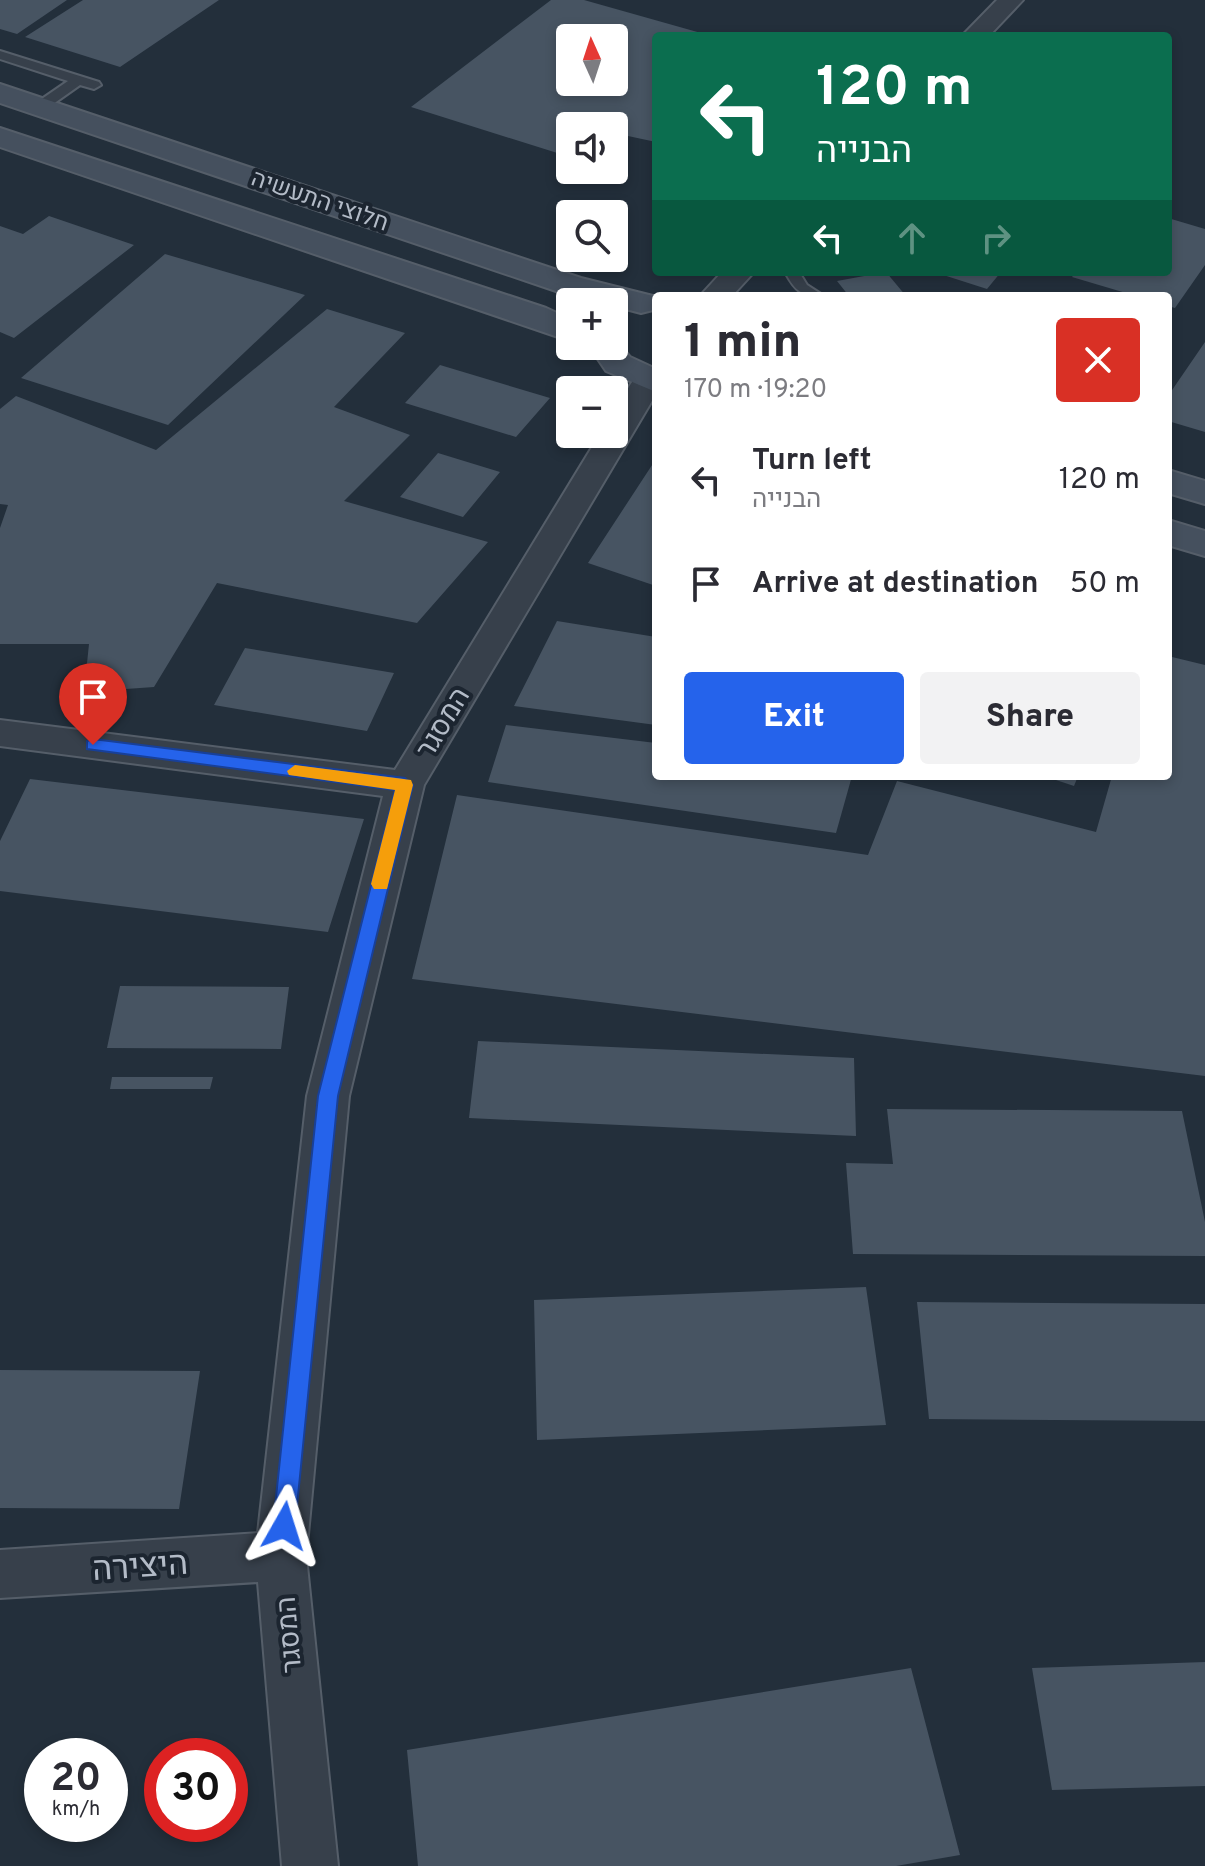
<!DOCTYPE html>
<meta charset="utf-8">
<style>
:root{--surface:#fff;--page:#f2f2f3;--text:#2b2b33;--muted:#7c7c81;--accent:#2563eb}
body{margin:0;font-family:Overpass,Heebo,sans-serif;background:var(--page);color:var(--text);height:100vh;display:flex;flex-direction:column;font-size:30px;white-space:nowrap}
*{box-sizing:border-box;margin:0}
p{font-size:26px;color:var(--muted)}
.icon{flex:none;width:44px;height:44px;fill:none;stroke:currentColor;stroke-width:2;stroke-linecap:round;stroke-linejoin:round}
.map{position:relative;flex:1;overflow:hidden}
.drawer{position:absolute;left:652px;top:292px;width:520px;height:488px;display:flex;flex-direction:column;background:var(--surface);border-radius:8px;box-shadow:0 4px 12px #0003}
.drawer>*{flex:none}
.hud{position:absolute;left:652px;top:32px;width:520px;height:244px;border-radius:8px;box-shadow:0 4px 12px #0003;background:#0b6e4f;color:#fff;overflow:hidden}
.needle{width:52px;rotate:357deg}
.controls{position:absolute;left:556px;top:24px;display:grid;gap:16px}
.controls a{display:grid;place-items:center;width:72px;height:72px;border-radius:8px;background:var(--surface);box-shadow:0 4px 12px #0003;font-size:40px}
.speed{position:absolute;left:24px;top:1738px;display:flex;gap:16px;font-size:40px;font-weight:700;text-align:center}
.speed>*{display:grid;place-content:center;width:104px;height:104px;border-radius:50%;background:var(--surface);box-shadow:0 4px 12px #0003;line-height:1}
.speed small{font-size:20px;font-weight:400}
.speed .limit{border:12px solid #d22;background:#fff;color:#111}
.pin{position:absolute;display:grid;place-items:center;width:68px;height:68px;color:#fff;margin:-82px -34px;border-radius:50% 50% 50% 0;rotate:-45deg;box-shadow:0 0 8px #0007}
.pin .icon{rotate:45deg}
.me{position:absolute;width:88px;margin:-44px;rotate:6deg;stroke-linejoin:round;filter:drop-shadow(0 0 6px #0008)}
.turn{display:flex;align-items:center;gap:28px;height:168px;padding:0 32px;font-size:36px}
.turn .icon{width:104px;height:104px;stroke-width:2.5}
.turn b{display:block;font-size:56px;line-height:68px}
.lanes{display:flex;align-items:center;height:76px;padding:0 32px;background:#0003;justify-content:center;gap:40px;direction:ltr}
.lanes .off{opacity:.35}
.round{display:grid;place-items:center;flex:none;width:84px;height:84px;border-radius:8px;background:var(--page)}
.summary{display:flex;align-items:center;justify-content:space-between;height:136px;padding:0 32px}
h1{font-size:48px;font-weight:800;line-height:60px}
.cta{display:flex;gap:16px;margin-top:auto;padding:16px 32px}
.cta a{flex:1;height:92px;border-radius:8px;background:var(--accent);color:#fff;font-size:32px;font-weight:800;line-height:92px;text-align:center}
.cta a+a{background:var(--page);color:var(--text)}
ul{padding:0;list-style:none}
li{display:flex;align-items:center;gap:24px;height:104px;padding:0 32px}
li div{flex:1}
li b{display:block;font-size:30px}
li em{font-style:normal}
.map>svg:first-child{display:block}
.building{fill:#475462;fill-rule:evenodd}
.lines{fill:none;stroke-linecap:round;stroke-linejoin:round}
.lane-casing{stroke:#555e69;stroke-width:4}
.street-casing{stroke:#555e69;stroke-width:4}
.secondary-casing{stroke:#555e69;stroke-width:4}
.lane{fill:#37404b;fill-rule:evenodd}
.street{fill:#37404b;fill-rule:evenodd}
.secondary{fill:#45505e;fill-rule:evenodd}
.route{fill:#2563eb;stroke:#184099;stroke-width:2}
.slow{fill:#f59e0b}
.labels{text-anchor:middle;stroke-width:8;stroke-linejoin:round;paint-order:stroke}
.far-street-label{font-size:24px;fill:#b3bbc7;stroke:#1c2530}
.street-label{font-size:28px;fill:#b3bbc7;stroke:#1c2530}
.near-street-label{font-size:34px;fill:#b3bbc7;stroke:#1c2530}
</style>
<div class="map">
<svg width="1205" height="1866" viewBox="0 0 1205 1866">
<rect width="100%" height="100%" fill="#232f3b"/>
<path class="building" d="M0,0h67l-50,34 -17,-5z
M83,0h136l-99,67 -95,-30z
M551,0h33l124,35 -52,1v106l-42,-9v-7h-44v31l-159,-50zM570,38h44v44h-44z
M49,216l85,29 -120,93 -14,-6v-106l23,8z
M1168,218l37,11v36l-30,43 -7,-2v-10h-32l-64,-19 4,-5h92z
M165,254l140,41 -137,130 -147,-47z
M886,272l20,24h-57l-12,-15z
M934,272h67l-14,17z
M327,309l78,24 -71,74 76,28 -66,66 144,41 -71,81 -200,-40 -63,104 -70,5 5,-48h-89v-116l8,-23 -8,-1v-95l16,-13 140,54z
M1205,342v90l-37,-11v-25z
M440,365l110,33 -34,39 -111,-34z
M438,453l62,19 -37,45 -63,-20z
M656,459v127l-68,-23z
M557,621l99,16v88l-142,-19z
M245,648l149,25 -27,58 -153,-26z
M1168,656l37,9v411l-793,-97 45,-184 411,60 29,-74 199,51 16,-56h56z
M506,725l150,18v33h196l-16,57 -348,-51z
M1044,776h34l-4,10z
M30,779l334,40 -36,113 -328,-41v-50z
M120,986l169,1 -8,62 -174,-1z
M478,1041l376,17 2,78 -387,-18z
M112,1077h101l-3,12h-100z
M887,1109l295,2 23,111v34l-352,-2 -7,-91 47,1z
M866,1287l20,138 -349,15 -3,-140z
M917,1302l288,2v117l-276,-2z
M0,1370l200,1 -21,138 -179,-1z
M1205,1662v124l-153,4 -20,-122z
M911,1668l49,187 -64,11h-478l-11,-116z"/>
<g class="lines">
<g class="lane-casing">
<path id="lane" d="M0,51l99,31 2,3 -7,4 -14,-4 -34,24h-10v-6l32,-22 -68,-22z
M785,272h14l8,13 17,11c-23,0 -28,-4 -39,-24z"/>
</g>
<g class="street-casing">
<path id="street" d="M997,0h26l-34,36h-27z
M722,272h32l-22,24h-32z
M649,371l7,1v22l-232,391 -75,311 -43,460 32,310h-56l-24,-284 -258,16v-48l258,-17 49,-437 76,-300 -383,-50v-26l395,50 205,-336h14c0,-25 10,-40 24,-61z"/>
</g>
<g class="secondary-casing">
<path id="secondary" d="M0,84l581,194 72,18 3,9 -3,5 -12,3 -27,-7v-4h-16l-39,-10 -559,-189z
M0,128l546,180 24,11v22l-570,-194z
M614,338l16,19 26,12v23l-50,-21 -17,-25h25z
M1168,470l37,11v23l-37,-11z
M1168,520l37,11v25l-37,-11z"/>
</g>
<use href="#lane" class="lane"/>
<use href="#street" class="street"/>
<use href="#secondary" class="secondary"/>
</g>
<path class="route" d="M93,739l312,39 8,7 -75,311 -43,430 -3,7 -8,3 -8,-3 -3,-7 45,-430 77,-306 -308,-41v-8z"/>
<path class="slow" d="M295,765l116,15 2,5 -26,104h-13l-3,-5 24,-94 -106,-15 -2,-4z"/>
<g class="labels">
<g class="far-street-label">
<text transform="translate(320 200) rotate(19)" y="8">חלוצי התעשיה</text>
</g>
<g class="street-label">
<text transform="translate(442 722) rotate(-59)" y="10">המסגר</text>
<text transform="translate(288 1635) rotate(-95)" y="10">המסגר</text>
</g>
<g class="near-street-label">
<text transform="translate(140 1565) rotate(-4)" y="12">היצירה</text>
</g>
</g>
</svg>
<div class="controls">
<a><svg class="needle" viewBox="-14 -14 28 28"><path d="M0-13l5 13h-10z" fill="#e53935"/><path d="M0 13l5-13h-10z" fill="#7c7c81"/></svg></a>
<a><svg class="icon" aria-label="sound" viewBox="0 0 24 24"><path d="M4 9h4l5-4v14l-5-4H4zM17 9q2 3 0 6"/></svg></a>
<a><svg class="icon" aria-label="search" viewBox="0 0 24 24"><circle cx="10" cy="10" r="6"/><path d="M15 15l6 6"/></svg></a>
<a>+</a>
<a>−</a>
</div>
<div class="speed"><div>20<small>km/h</small></div><div class="limit">30</div></div>
<div class="pin" style="left:93px;top:745px;background:#d93025"><svg class="icon" aria-label="arrive" viewBox="0 0 24 24"><path d="M6 21V4h12l-3 4 3 4H6"/></svg></div>
<svg class="me" style="left:284px;top:1526px" viewBox="-20 -20 40 40"><path d="M0-17L14 15 0 8-14 15z" fill="#2563eb" stroke="#fff" stroke-width="4"/></svg>
<div class="hud">
<div class="turn"><svg class="icon" aria-label="left" viewBox="0 0 24 24"><path d="M17 20v-9H6M10 6l-5 5 5 5"/></svg><div><b>120 m</b>הבנייה</div></div>
<div class="lanes"><svg class="icon" aria-label="left" viewBox="0 0 24 24"><path d="M17 20v-9H6M10 6l-5 5 5 5"/></svg><svg class="icon off" aria-label="ahead" viewBox="0 0 24 24"><path d="M12 20V5M6 11l6-6 6 6"/></svg><svg class="icon off" aria-label="right" viewBox="0 0 24 24"><path d="M7 20v-9h11M14 6l5 5-5 5"/></svg></div>
</div>
<section class="drawer">
<div class="summary"><div><h1>1 min</h1><p>170 m · 19:20</p></div><a class="round" style="background:#d93025;color:#fff"><svg class="icon" aria-label="close" viewBox="0 0 24 24"><path d="M6 6l12 12M18 6L6 18"/></svg></a></div>
<ul>
<li><svg class="icon" aria-label="left" viewBox="0 0 24 24"><path d="M17 20v-9H6M10 6l-5 5 5 5"/></svg><div><b>Turn left</b><p>הבנייה</p></div><em>120 m</em></li>
<li><svg class="icon" aria-label="arrive" viewBox="0 0 24 24"><path d="M6 21V4h12l-3 4 3 4H6"/></svg><div><b>Arrive at destination</b></div><em>50 m</em></li>
</ul>
<div class="cta"><a>Exit</a><a>Share</a></div>
</section>
</div>
